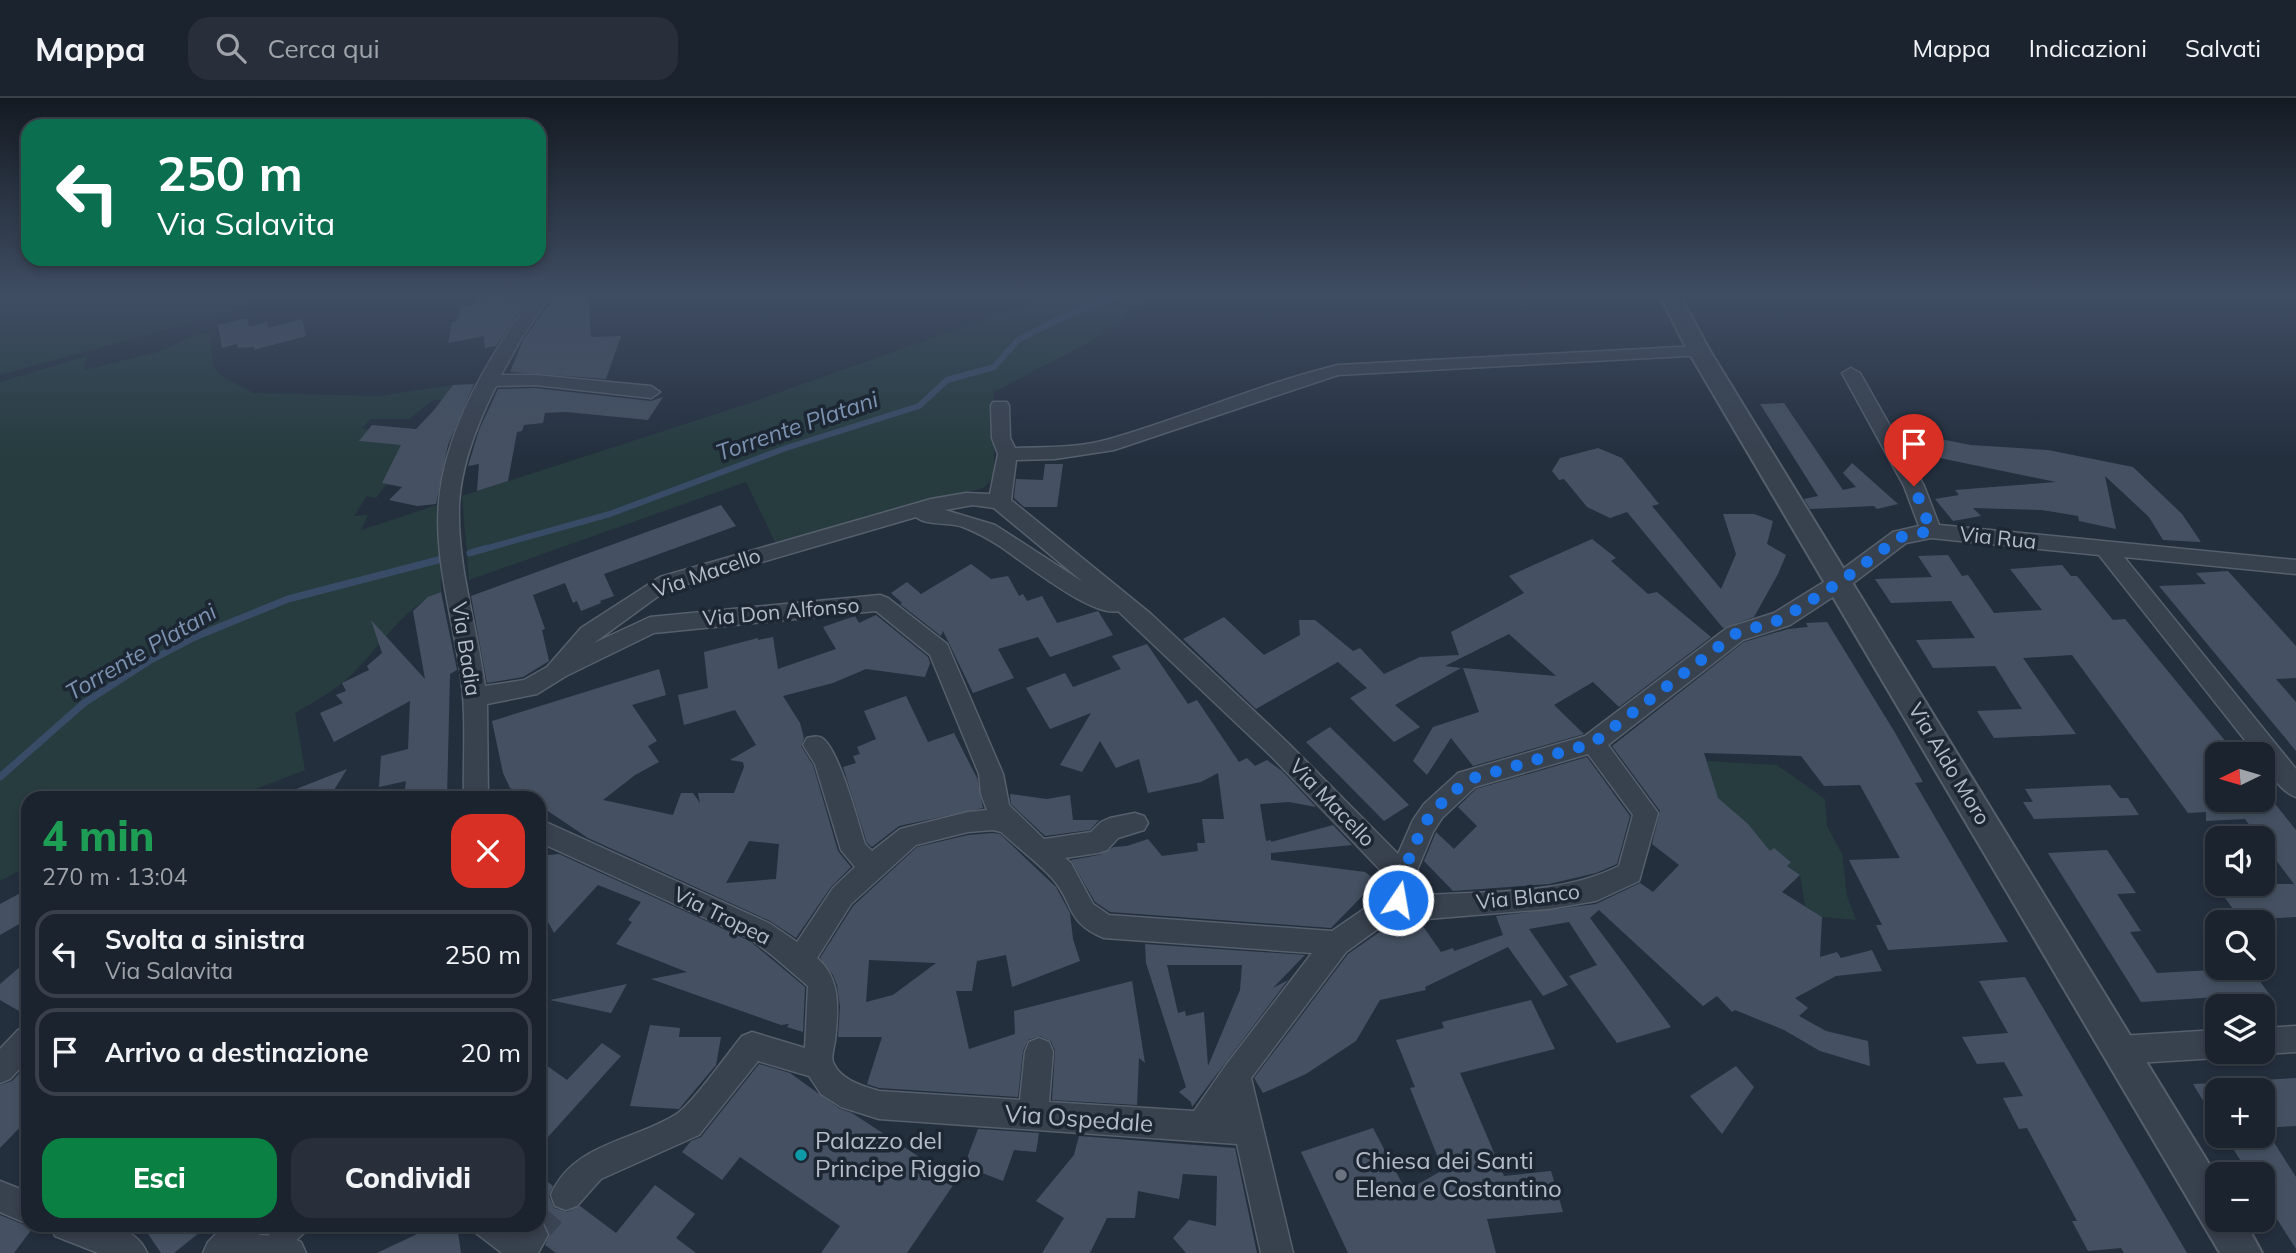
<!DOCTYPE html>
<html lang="it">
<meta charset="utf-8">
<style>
:root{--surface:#1b232e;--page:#282f3a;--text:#f1f3f6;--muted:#a0a4aa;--line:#39404a;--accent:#0b8043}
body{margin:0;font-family:Mulish,sans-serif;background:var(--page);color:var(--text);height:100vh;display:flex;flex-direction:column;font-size:26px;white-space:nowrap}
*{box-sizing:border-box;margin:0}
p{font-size:23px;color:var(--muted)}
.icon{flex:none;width:38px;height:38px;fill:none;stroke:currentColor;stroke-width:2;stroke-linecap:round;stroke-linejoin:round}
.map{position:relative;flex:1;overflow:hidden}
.details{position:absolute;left:21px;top:693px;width:525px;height:441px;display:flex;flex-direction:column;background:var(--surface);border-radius:21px;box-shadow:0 4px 10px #0003,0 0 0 2px var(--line)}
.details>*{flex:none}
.top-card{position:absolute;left:21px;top:21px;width:525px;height:147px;border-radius:21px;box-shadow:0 4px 10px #0003,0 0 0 2px var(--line);background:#0b6e4f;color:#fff;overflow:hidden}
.needle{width:46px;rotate:265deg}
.controls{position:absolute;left:2205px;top:644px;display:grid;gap:14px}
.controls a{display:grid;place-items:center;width:70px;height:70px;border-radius:14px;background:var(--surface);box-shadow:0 4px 10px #0003,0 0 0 2px var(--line);font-size:35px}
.pin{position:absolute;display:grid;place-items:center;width:60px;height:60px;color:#fff;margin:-72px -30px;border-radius:50% 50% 50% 0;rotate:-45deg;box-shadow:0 0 7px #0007}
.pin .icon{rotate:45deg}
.me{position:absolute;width:77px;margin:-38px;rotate:12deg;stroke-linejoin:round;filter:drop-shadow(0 0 5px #0008)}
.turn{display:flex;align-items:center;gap:24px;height:147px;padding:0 21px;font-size:32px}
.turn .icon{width:91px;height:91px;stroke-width:2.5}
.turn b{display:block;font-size:49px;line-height:60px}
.round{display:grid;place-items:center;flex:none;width:74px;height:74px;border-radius:21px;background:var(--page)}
.summary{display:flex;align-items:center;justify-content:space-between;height:119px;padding:0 21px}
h1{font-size:42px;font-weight:800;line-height:52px;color:#1e9e55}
.cta{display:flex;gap:14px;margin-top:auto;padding:14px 21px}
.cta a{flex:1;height:80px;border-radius:21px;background:var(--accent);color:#fff;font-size:28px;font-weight:800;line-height:80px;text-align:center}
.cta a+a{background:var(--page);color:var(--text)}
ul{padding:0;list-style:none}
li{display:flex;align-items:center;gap:21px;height:88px;margin:0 14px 10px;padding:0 7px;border:4px solid var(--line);border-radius:21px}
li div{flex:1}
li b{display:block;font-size:26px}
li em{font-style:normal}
header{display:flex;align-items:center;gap:42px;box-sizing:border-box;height:98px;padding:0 35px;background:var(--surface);border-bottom:2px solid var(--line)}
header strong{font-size:33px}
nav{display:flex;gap:38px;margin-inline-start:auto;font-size:24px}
.search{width:490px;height:63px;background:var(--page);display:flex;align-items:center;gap:18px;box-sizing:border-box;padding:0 24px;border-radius:21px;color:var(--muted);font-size:26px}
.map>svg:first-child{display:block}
.green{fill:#263c3f}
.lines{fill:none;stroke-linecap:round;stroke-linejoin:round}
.stream-far1{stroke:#394c67;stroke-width:6}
.stream{stroke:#394c67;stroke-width:7}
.building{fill:#455162;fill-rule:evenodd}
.minor-tunnel{stroke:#3a4453;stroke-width:29;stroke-dasharray:29 14;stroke-linecap:butt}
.pedestrian-casing{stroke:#565f6c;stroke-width:3}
.minor-casing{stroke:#565f6c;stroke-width:3}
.tertiary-casing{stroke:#565f6c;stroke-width:4}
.pedestrian{fill:#38414e;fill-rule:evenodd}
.minor{fill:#38414e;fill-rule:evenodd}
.tertiary{fill:#38414e;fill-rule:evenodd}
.route{stroke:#1a73e8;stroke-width:12;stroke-dasharray:0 21.6}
.culture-dot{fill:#0f9aa8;stroke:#1d2633;stroke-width:2.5}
.worship-dot{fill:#6b7280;stroke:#1d2633;stroke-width:2.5}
.labels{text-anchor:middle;stroke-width:7;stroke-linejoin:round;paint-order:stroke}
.street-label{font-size:21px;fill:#b4bcc9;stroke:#1d2633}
.water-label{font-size:23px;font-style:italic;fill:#7c92b1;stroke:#1d2633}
.near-street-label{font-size:24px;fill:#b4bcc9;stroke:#1d2633}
.near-poi-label{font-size:24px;fill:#b4bcc9;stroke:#1d2633;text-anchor:start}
</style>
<header>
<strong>Mappa</strong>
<div class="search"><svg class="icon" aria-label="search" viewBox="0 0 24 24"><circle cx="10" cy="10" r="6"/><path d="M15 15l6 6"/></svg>Cerca qui</div>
<nav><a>Mappa</a><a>Indicazioni</a><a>Salvati</a></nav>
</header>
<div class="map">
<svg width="2296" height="1155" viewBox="0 0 2296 1155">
<rect width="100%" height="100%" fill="#242f3e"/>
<path class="green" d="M0,198h251l-6,12 -245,67z
M1050,198h104l-66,47 -94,49v86l-11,10 -208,54 -29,-60 -277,98 -7,-84 282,-91z
M210,234l3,34 10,11 30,16 126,3 74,-11 -11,15h-9l-24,19h-38l-9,9 7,2 -9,11 53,5 -14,21 -13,8 -4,8 5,1 -11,14 -9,-2 -13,20 14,-1 -7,15 79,-26 1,88c-43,17 -65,64 -100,92 -14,11 -31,20 -46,29l10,57 -72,28h-205v74l-3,-4 -25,13v-499l87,-26 -3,14 74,-18 37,-17z
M1707,663l70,4 48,34 2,27 15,28 5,42 9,24 -34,-3 -17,-11 -5,-31 -13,-9 4,-5 -17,-12 -6,5 -53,-54z"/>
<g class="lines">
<path class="stream-far1" d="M481,452l129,-36 176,-66 133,-42 28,-26 47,-13 24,-27 43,-22 54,-22"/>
<path class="stream" d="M470,455l17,-5
M0,679l84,-74 65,-42 46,-24 93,-38 154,-40"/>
</g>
<path class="building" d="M511,198l-2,5h18l-31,45 -11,2 -1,-12 -36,7 4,-21h4l6,-16 13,-1 2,-8z
M555,198h33l3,41 30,-1 -15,43 -96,-7 13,-32z
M247,220l2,9 18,-5 1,6 34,-9 4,17 -52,14v-3l-16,1 -1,-4 -15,4 -4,-23z
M474,286l-26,61 -12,59 -19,2 -28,-6 13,-13 -20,-4 19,-38 -42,-4 13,-16 44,4 18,-19 19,-25z
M535,290l116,13 12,-4 -15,23 -82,-8 -21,1 -2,10 -19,2 -2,6 -5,1 -9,49 -31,10 2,-27 -11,2 11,-36 19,-41z
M1784,305l59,87 13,-3 -13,-14 9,-10 46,41 -21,5 -3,-3 -64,3 -6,-10 14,-3 -58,-92z
M1892,325l45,12 -2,18 -32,-10z
M1940,341l31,6 77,5 85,17 49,47 19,28 -38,-2 -14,-23 -44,-41 11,53 -37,-8 -1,-5 -36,-6 -69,-2 8,8 -28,5 -18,-22 24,-4 -4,-5 101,-8 -121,-25z
M1598,350l24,10 37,46 -7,2 69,83 15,-35 -13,-40h31l19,7 -6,23 19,11 -8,19 -24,43 -31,11 -96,-116 -17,6 -23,-11 -23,-28 -5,1 -7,-9 8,-13z
M1045,366h18l-6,43h-33l-10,-9 2,-19 27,1z
M721,407l15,21 -132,48 10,22 -14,5 1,2 -20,8 -4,-10 -4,2 -8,-20 -32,12 12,34 -3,1 7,31 -26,16 -36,6 -16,-87z
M1592,441l24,19 -5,3 37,33 9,-2 54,45 -92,70 -26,-25 -39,23 30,29 -111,32 -22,-28 -24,37 -14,-14 20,-34 46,-15 -16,-44 93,8 -47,-42 -64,32 16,2 -66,37 25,22 -26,15 -44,-44 17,-10 -29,-26 -82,47 -73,-70 41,-22 40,38 36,-20 -1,-15h16l38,31 7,-3 24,26 36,-17 39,-2 -8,-23 73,-39 -15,-17z
M1948,457l14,21 6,-1 26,38 48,-3 -32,-41 52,-4 9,11h6l36,44 12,-1 111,135h-19v46h55l24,30v87l-55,3 -26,-36h79l-31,-41v-5h-4l-14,-19 -39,2v-9l-18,1 -116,-158 -49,3 53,76 -82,4 -17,-27 45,-2 -27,-43 -62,2 -17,-28 59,-2 -24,-37 -60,2 -16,-24 57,-2 -14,-21z
M971,466l20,15 17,-3 11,20 4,-2 4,7 15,-5 15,27 41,-12 15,24 -63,22 -12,-20 -40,12 16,29 -41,15 -30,-62 -2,5 -41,-32 2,-1 -11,-10 16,-11 14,12z
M2228,473l68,75v32l-20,1 20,23v49l-137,-165 47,-2 -10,-11z
M441,494l16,78 -7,4 -3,124h-43l2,-17 -27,6 2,-31 27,-7 2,-48 -76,41 -14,-29 23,-10 -7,-8 10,-4 -4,-8 27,-13 -2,-4 15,-13 -11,-33 54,59 -12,-68 15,-14z
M876,517l52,42 2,6 -5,14 -59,-8 -33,14 -50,13 17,27 4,15 -3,8 12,19 25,86 13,16 -20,20 -35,51 -26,-17 -182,-83 -49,-33v-7h-12l-17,-10 -7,-15 -11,-52 167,-52 7,26 -34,10 25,36 -9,5 11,16 -24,13 -32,25 70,15 8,-22h12l7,10 -2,-10h36l10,-26 -1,-5 -13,-2 26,-15 -21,-35 -51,15 -6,-30 30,-7 -4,-36 54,-14v2l15,-3 5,32 58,-20 -13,-22 32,-11 4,7zM749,743l30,3 -3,35 -50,4z
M1827,524l67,109 29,51 -8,1 93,159 -120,8 -12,-25h6l-33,-65 51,-2 -40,-73 -36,1 -23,-30 -97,-3 14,45 30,26 22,27 4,-3 17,14 -4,4 13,9 -18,17 40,25 -2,40 17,-5 4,6 31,-8 10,21 -46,5 -41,22 13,10 -9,8 27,15 42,10 2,25 -50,-15 -36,-21 -49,-20 -3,2 -15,-16 -14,10 -104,-96 -9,8 81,109 -54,16 -48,-67 28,-11 -28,-43 -40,7 39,56 -25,11 -35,-49 -83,40 1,3 -46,10 -24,41 -50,33 -43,19 -9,-15 94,-124 40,-28 23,-9 7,2 23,33 12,-4 1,3 49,-16 -7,-19 100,-12 44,-21 13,9 26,-27 -27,-21 8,-33 -48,-65 132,-104 44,-13 20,-2 -2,-4z
M1147,546l41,60 9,-4 42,62 8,-4 8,8 12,-6 15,11 34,36 -27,-5 -29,2 6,37 5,-1v2l62,-17 19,20 -81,8v7l94,12 12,9 -46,47 -221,-16 -15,-10 -24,-42 28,-5 15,-8 13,-1 21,-7 14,17 36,-5 -1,-8h8l-3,-24h22l-6,-46 -17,9 -53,11 -9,-34 -23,9 -16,-27 -18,31 -22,-7 31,-52 -41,16 -24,-41 39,-15 8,14 48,-18 -9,-13z
M906,598l22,46 26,-9 23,45 6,30 -84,18 -27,21 -5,-4 -24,-76 13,-4 -3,-7 7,-2 -3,-7 19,-8 -12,-28z
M1330,629l49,48 30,30 -25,16 -78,-79z
M1587,659l43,59 -13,48 -21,9 -47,11 -96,7 -29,-30 12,-29 18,17 23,-23 -19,-19 18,-18z
M347,671l-18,29h-53v-1z
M2110,687l10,13h8l11,17 -105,4 -11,-17h10l-8,-13z
M1010,696l37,5 23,-4 3,25h26l-9,10 -45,6 -34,-32z
M993,735l7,1 56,53 14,26 3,26 7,22 -68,26 -6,-32 -29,6 -5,30h-16l13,58 46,-15 -1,-23 118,-30 13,82 -6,-5 -2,47 -85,-5 3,-49 -4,-10 -11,-5 -12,4 -5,11 -5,46 -139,-9 -12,-4 15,-47h-44l2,-30 -3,-22 -4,-10 -13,-17 33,-52 64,-59 51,-12zM869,862l67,3 -43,32 -27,7z
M2107,752l29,43 -19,1 24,37 -11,1 27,41 93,-5 23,31 -37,3 -4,-6 -91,6 -93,-149z
M559,756l191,87 55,46 -2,45 -16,-5 2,-3 -8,1 -130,-46 36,-7 -71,-28 16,-22 -4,-2 13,-18 -43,-17 -44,48 -15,-28v-49z
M28,791v30l-28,16v-31z
M1145,846l160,11 -32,33 15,-8 -96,127 -1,-5 -12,-10 7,-5 -40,-124zM1167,867h75l-2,25 -32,76 -4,-54 -18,4 -1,-5 -7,2z
M28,862v43l-9,8 -19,-11v-16z
M2025,879l125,213 37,63h-63l-3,-5 -33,3 -16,-30h5l-50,-93 -8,1 -16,-31 20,-2 -19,-34 -27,2 -15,-27 46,-4 -29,-52z
M627,886l-16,29 -61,-13z
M1531,902l24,49 -95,24 44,103 47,-5 12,41 -76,7 9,34h-148l-47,-101 72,-24 33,63 37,-21 -33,-82 5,-1 -19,-47 48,-12 -2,-6z
M650,927l30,3 -1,9h42l-5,28 -37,44 -49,-3z
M602,945l19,13 -82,91v-87l28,20z
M28,966v55l-28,29v-63l12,-4z
M759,966l31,9 50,36 12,4 104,68 -49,72h-86l19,-27 -100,-69 -18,23 -40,-28 9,-11 10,-4z
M1736,968l18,21 -32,47 -32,-38z
M2296,980v48l-33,2v-48z
M2217,985v41l-24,-40z
M978,1031l61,4 -3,19 -22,-2 -11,31 -39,-15z
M1079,1038l156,12 22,105h-71l-13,-15 16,-18 27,6 1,-50 -34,-2 -4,25 -41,-8 -3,27h-28l-17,35h-48l22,-35 -28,-17 38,-46z
M2225,1038h45l26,41v72l-33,-52v-23h-14z
M539,1077l14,11 -4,10 5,12 13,4 13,-6 36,27 39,-48 40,29 -19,24 20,15h-140l-11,-8 5,-11 -5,-11 -6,-3z
M0,1117l27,11 8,-1 -21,28h-14z
M142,1127h67l-35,28h-13z
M436,1127h21l4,28h-84z"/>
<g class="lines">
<path class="minor-tunnel" d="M532,1137l34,-40"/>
<g class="pedestrian-casing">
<path id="pedestrian" d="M280,1127h27l-3,8 -22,20h-23l2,-11z
M473,1127h28l25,19 3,9h-27l-26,-20z"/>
</g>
<g class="minor-casing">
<path id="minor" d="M534,198h16l-29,43 -20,36h34l116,11 9,6 -9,6 -116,-13 -39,1c-18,36 -35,78 -37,119 -2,61 18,121 26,181l39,-6 23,-13 34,-39 79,-51 271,-78 35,-6 24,1 8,-40 -6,-16 -1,-32 2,-4h14l2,4 1,32 5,10c30,-1 62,0 91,-8 79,-22 153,-56 232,-75l361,-19 9,5 -3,4 -367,20 -224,75 -59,9 -39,1 -5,40 140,114 137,129 110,111 15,-34 11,-16 34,-31 127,-37 142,-108 47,-15 58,-36 61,-45 26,-6 -15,-40 -62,-113 9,-5 9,5 64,113 15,39 357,35v14l-172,-17 172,212v28c-14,-5 -33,-28 -33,-43h-7l-157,-199 -168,-17 -25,5 -58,44 -58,38 -47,15 -135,105 50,68 -19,68 -43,20 -48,8 -121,10 -26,-7 -55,40 -95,126 42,175h-32l-24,-109 -358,-25 -38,-12 -20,-13 -12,-18 -51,-15 -59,74 -98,44 -24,27 -11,4 -11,-4 -4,-11c21,-51 82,-54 124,-80 15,-8 53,-62 67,-79l10,-4 53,16 3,-62 -35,-30 -22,-17 -212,-97v-23l230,104 28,19 36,-54 22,-21 -14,-17 -26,-86 -12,-19 4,-7c5,-1 10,-3 15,0 17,11 36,84 43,106l7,7 28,-22 68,-17 19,-2 -6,-16 -2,-20 -49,-119 -54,-44 -222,22 -88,43 -29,18 -50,10 1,94h-24c-1,-43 3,-85 -4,-128 -8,-55 -26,-112 -21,-169 7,-74 51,-147 95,-205zM973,407l21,3 89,74 -88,-57 -50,-15zM916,419c11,9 33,5 47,10 13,5 26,12 38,20 22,15 92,71 117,64l154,146 116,121 -2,16 -54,37 -223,-16 -16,-11 -22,-41 -6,-5 33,-5 9,-3 11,-12 26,-8 4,-7 -4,-7 -9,-3 -25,5 -9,4 -10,10 -47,7 -35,-34 -6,-31 -56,-130 -59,-46 -8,-3 -230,22 -56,26 63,-46 19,-10zM1588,656l45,61 -14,51c-58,29 -129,25 -192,29l-15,-3 3,-17 18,-43 9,-14 33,-31zM993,732l8,2c16,15 35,29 50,45 23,24 14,46 53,61l208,15 -86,112 -32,46 -145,-9 4,-50 -4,-10 -10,-4 -10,4 -4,10 -5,48 -141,-9c-16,-5 -39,-11 -46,-29 -2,-5 1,-15 2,-21 3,-31 7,-61 -18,-83l34,-54 65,-59 52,-13z
M2296,928v26l-33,2 -7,-2h7v-24z
M28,929v33l-18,19 -10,4v-34l18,-19z
M2217,932v22h11l-11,6 -97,6 -10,-4 -4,-10 4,-10 10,-4z
M0,1083l28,11v32l-28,-12z
M539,1124l4,2 5,11 -10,18h-36l5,-11 13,-17h19z
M50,1127c32,0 82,-8 97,28h-49l-43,-17z
M225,1127h38l-4,10 31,2 11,5 5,11h-103l5,-11z"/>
</g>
<g class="tertiary-casing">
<path id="tertiary" d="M1660,198h20l30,55 507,826v43h27l18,33h-42l-532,-902z"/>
</g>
<use href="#pedestrian" class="pedestrian"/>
<use href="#minor" class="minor"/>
<use href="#tertiary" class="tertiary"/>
</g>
<linearGradient id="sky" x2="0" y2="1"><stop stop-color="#141a22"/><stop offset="0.55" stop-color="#3f4d63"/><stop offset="1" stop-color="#3f4d63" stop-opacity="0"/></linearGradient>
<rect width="2296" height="359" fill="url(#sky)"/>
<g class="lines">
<path class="route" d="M1398,802l4,-25 20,-47 11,-17 34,-31 126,-37 142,-109 47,-15 58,-37 60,-45 31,-6 -17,-45"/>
</g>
<circle class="culture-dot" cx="801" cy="1057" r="7"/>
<circle class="worship-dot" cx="1341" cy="1077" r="7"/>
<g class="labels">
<g class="street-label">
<text transform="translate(1998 440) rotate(6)" y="7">Via Rua</text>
<text transform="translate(707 475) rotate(-19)" y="7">Via Macello</text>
<text transform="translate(781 514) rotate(-5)" y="7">Via Don Alfonso</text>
<text transform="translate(466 551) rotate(81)" y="7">Via Badia</text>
<text transform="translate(1949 666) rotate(59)" y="7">Via Aldo Moro</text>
<text transform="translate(1332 705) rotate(46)" y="7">Via Macello</text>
<text transform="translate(1528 799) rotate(-6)" y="7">Via Blanco</text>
<text transform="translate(722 818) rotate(26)" y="7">Via Tropea</text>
</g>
<g class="water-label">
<text transform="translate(797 328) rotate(-19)" y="8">Torrente Platani</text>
<text transform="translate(141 554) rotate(-30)" y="8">Torrente Platani</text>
</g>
<g class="near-street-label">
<text transform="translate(1079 1021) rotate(4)" y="8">Via Ospedale</text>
</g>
<g class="near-poi-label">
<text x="815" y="1051">Palazzo del<tspan x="815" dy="28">Principe Riggio</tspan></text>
<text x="1355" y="1071">Chiesa dei Santi<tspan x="1355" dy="28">Elena e Costantino</tspan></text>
</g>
</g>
</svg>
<div class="controls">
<a><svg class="needle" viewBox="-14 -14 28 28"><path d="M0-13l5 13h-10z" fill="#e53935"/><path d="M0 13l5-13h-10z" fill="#a0a4aa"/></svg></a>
<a><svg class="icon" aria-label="sound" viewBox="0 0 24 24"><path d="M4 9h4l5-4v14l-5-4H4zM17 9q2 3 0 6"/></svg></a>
<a><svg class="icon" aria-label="search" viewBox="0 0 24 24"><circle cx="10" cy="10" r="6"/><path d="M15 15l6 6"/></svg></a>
<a><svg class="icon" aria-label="layers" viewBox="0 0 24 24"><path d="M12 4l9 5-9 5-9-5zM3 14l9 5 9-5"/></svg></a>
<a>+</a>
<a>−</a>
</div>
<div class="pin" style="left:1914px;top:388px;background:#d93025"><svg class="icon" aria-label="arrive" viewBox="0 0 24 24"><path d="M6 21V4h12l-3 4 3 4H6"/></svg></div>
<svg class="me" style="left:1398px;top:802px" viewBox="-20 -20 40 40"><circle r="17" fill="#1a73e8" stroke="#fff" stroke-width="3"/><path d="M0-11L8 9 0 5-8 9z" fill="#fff"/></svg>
<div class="top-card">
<div class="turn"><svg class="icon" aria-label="left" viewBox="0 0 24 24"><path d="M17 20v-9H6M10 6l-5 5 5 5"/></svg><div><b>250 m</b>Via Salavita</div></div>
</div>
<section class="details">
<div class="summary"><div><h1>4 min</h1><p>270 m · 13:04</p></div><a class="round" style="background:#d93025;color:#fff"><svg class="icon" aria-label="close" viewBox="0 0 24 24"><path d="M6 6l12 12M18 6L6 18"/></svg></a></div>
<ul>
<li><svg class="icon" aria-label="left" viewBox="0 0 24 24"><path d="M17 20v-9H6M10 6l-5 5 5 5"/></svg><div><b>Svolta a sinistra</b><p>Via Salavita</p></div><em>250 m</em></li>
<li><svg class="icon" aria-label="arrive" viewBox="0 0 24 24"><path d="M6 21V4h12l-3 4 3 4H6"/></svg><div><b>Arrivo a destinazione</b></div><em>20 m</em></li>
</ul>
<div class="cta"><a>Esci</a><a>Condividi</a></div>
</section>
</div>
